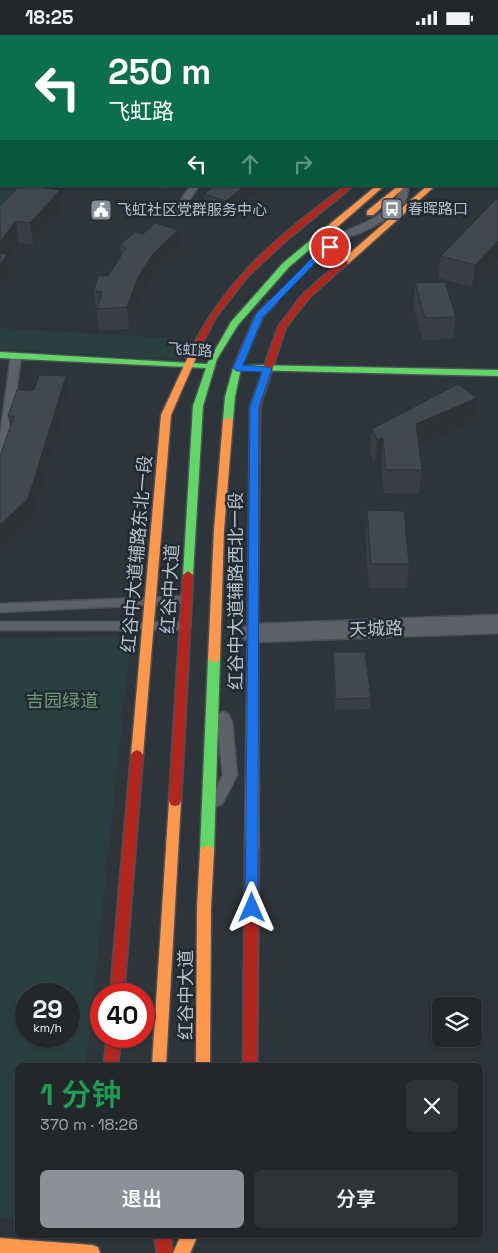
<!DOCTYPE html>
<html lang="zh">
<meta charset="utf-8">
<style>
:root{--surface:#22272c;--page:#2e3338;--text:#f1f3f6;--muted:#a2a5a9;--line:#3f4448;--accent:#8c9099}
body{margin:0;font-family:"Space Grotesk","Noto Sans SC",sans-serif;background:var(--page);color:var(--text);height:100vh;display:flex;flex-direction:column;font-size:19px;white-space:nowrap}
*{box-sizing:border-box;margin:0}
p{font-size:16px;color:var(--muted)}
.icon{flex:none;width:28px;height:28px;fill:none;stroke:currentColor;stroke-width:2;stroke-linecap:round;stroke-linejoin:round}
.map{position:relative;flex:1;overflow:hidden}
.details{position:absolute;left:15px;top:1028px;width:468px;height:175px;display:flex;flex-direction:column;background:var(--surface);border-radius:8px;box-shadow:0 1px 4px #0004,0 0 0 1px var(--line)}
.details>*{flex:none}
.hud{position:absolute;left:0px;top:0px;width:499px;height:152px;box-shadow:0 1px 4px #0004,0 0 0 1px var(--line);background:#0b6e4f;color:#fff;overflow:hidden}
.tools{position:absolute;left:432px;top:962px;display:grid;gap:10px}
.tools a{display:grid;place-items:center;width:50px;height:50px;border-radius:8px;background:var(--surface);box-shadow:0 1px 4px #0004,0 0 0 1px var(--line);font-size:25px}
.speed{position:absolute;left:15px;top:948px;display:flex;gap:10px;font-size:25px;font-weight:700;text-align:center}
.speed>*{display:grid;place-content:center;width:65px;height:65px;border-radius:50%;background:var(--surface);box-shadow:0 1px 4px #0004,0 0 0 1px var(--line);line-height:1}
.speed small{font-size:12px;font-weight:400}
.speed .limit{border:8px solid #d22;background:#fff;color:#111}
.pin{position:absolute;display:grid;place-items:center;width:42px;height:42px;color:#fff;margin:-21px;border:2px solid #fff;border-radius:50%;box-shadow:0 1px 5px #0007}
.me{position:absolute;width:55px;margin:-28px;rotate:0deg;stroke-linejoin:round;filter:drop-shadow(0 0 4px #0008)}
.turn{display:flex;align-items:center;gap:18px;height:105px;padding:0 25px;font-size:22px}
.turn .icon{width:65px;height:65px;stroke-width:2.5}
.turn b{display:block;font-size:35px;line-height:42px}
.lanes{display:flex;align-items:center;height:48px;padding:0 25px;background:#0003;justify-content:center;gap:25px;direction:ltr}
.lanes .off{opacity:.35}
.round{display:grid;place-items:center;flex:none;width:52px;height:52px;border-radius:8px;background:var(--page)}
.overview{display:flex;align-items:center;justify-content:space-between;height:85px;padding:0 25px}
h1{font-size:30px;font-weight:600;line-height:38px;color:#1e9e55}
.button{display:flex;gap:10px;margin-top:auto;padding:10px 25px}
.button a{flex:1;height:58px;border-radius:8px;background:var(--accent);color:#fff;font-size:20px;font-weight:600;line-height:58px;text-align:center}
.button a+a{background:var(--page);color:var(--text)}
.status{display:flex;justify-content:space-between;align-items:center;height:35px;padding:0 25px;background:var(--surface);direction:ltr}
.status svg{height:14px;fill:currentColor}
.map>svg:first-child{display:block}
.green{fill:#2a3f40;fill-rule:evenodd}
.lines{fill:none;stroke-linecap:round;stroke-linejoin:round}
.lane-casing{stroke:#4b5157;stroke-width:3}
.street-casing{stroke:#4b5157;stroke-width:3}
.fast-casing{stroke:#4b5157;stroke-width:3}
.slow-casing{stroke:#4b5157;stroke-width:3}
.jam-casing{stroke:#4b5157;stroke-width:3}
.lane{fill:#5d6268;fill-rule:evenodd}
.street{fill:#5d6268;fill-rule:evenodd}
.fast{fill:#63d668;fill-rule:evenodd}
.slow{fill:#ff974d;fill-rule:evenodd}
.jam{fill:#b3261e;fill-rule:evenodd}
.wall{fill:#393e44}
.shaded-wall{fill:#2e3237}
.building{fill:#42484f;stroke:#2e3237}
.route{fill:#1a73e8;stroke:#114b97}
.labels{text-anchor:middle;stroke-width:5;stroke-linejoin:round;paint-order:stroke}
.far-poi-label{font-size:15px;fill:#b8c1ca;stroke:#202b35;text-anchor:start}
.far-street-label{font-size:15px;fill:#b8c1ca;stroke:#202b35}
.street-label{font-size:18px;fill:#b8c1ca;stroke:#202b35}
.park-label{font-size:18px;fill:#709a75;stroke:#202b35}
</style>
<div class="status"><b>18:25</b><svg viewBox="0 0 49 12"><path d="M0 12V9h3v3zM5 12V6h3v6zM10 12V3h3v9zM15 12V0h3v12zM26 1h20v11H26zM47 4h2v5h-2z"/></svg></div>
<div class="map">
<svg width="498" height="1218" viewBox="0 0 498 1218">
<rect width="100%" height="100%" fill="#2d343a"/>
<path class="green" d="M0,64l1,87h26l-27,31z
M0,293l186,11 -6,21 -180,-11z
M131,601l-45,429h-68l-1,153 -17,-1v-579zM26,959h43v42h-43z"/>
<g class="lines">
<g class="lane-casing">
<path id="lane" d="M191,151h8l-22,31h-6l-1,-2z
M401,151h8c-1,5 -2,11 -4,15 -8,14 -49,38 -64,36v-4c25,-10 52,-19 60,-47z
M16,318l5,3 -12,90 -5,10 -4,1v-20l11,-81z
M186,561l4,1 2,3 -2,3 -190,9v-8z
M0,587h185l6,4 -6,4h-185z
M223,677l5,2 4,8 5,53 -15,29 -5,2 -5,-2 -2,-4 13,-25 -7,-58 2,-3z"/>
</g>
<g class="street-casing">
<path id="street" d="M0,56h1v8h-1z
M498,580v18l-245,9 -9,-3 -3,-6 3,-6 9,-3z"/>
</g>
<g class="fast-casing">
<path id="fast" d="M330,189l7,2 -48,41 -51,58 -21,34 -14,47 -10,169 -5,4 -4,-1 -1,-3 10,-169 13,-38 -206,-10v-6l207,12 24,-42 52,-59z
M269,266h3l4,2 -13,14 -22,51 -6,29 -2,23 -2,2h-6l-2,-2 2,-23 8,-29 22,-52z
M250,330l248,5v6l-251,-6v-4z
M214,620l6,4 -6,192 -2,4 -5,1 -5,-1 -2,-4 8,-192z"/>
</g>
<g class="slow-casing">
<path id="slow" d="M376,151h8l-48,42h-6v-4z
M398,151h8l-33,29h-6v-4z
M427,151h8l-87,78h-6v-4z
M199,304l4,3 -32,73 -28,340 -2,3h-8l-2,-3 30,-340 34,-73z
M228,382l5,3 -9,110 -4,129 -6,4 -6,-4 6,-129 9,-110z
M253,574l5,4 1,237 -2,4 -5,1 -5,-1 -2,-4 3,-237z
M175,761l4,1 2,4 -15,264h-14l17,-264 2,-4z
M207,811l5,1 2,4 -3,56 -1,158h-14l1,-158 3,-56 2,-4z
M181,1200h17l-8,18h-17z
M0,1203l92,7 6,2 2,6h-100z"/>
</g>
<g class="jam-casing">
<path id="jam" d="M345,151h8l-65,53 -40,37 -32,41 -14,27h-6l-1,-2c38,-71 87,-108 150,-156z
M342,225l7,2 -40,36 -23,29 -26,80 -2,206 -5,4 -5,-4 2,-206 28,-80 25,-33z
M188,536l5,4 -12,226 -2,4 -4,1 -4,-1 -2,-4 14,-226z
M137,715l4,2 2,3 -19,239h-14l21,-239 2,-3z
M252,810l5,1 2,4 -2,215h-14l2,-215 2,-4z
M107,1001h14l-3,29h-14z
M154,1200h16l3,18h-16z"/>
</g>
<use href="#lane" class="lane"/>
<use href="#street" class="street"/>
<use href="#fast" class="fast"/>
<use href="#slow" class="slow"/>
<use href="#jam" class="jam"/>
</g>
<path class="wall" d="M375,0h65l1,1h-66z
M19,151h49l-8,9 2,17 -29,33 -14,-2 -11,14 3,19 -11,16z
M138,151h30l-2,4z
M215,151h49l-38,28 -22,-6v-14z
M498,165v59l-26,28 -34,-9 3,-22z
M121,209l58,7 -25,25 -14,24 -11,29 -30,2 -5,-40 14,-15 13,-21z
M415,248l41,34 -3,22 -30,1 -10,-34z
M68,364l-37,124 -21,-96 -2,-11z
M474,387l-55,23 3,25 -3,24 -35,-1 -3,-31 -6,2 -5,-11 2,-24z
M367,475l42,54 -2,24h-38l-4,-54z
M333,617l38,46 -1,11 -35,1 -2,-47z"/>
<path class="shaded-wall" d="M275,0h21l-6,1h-16z
M47,151h21l-8,9 2,17 -29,33 -3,-22 15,-35z
M245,151h19l-38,28v-13z
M16,186l3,22 -11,14 3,19 -11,16v-50z
M178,195l1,21 -25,25 -14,24 -11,29 -2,-22 11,-30 15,-23z
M498,206v18l-26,28 3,-22z
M66,341l2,23 -37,124 -31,30v-28z
M477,363l-3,24 -60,26 2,-24z
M383,403l-2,24 -6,2 2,-24z"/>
<path class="building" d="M204,0h71l-1,1h-71z
M382,0h58l1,1h-58z
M19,151h28l-2,2 15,2 -30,33 -14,-2 -16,21v-36z
M215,151h30l-19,15 -22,-7z
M496,164l2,1v41l-23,24 -34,-9z
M155,188l23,7 -25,24 -15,23 -11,30 -30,2 5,-17 -8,-1 4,-15h10l18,-28 -5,-4 14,-12 8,2z
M0,218l8,1 -8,11z
M445,247l11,35 -31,1 -10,-35z
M39,340l27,1 -38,123 -28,26v-69l14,-40h-6l9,-26h17z
M458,349l19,14 -61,26 6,46h-36l-3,-32 -6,2 -5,-11z
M367,475l37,1 5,53h-38z
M333,617h32l6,46 -35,1z"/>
<path class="route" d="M330,209l4,3 -2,1 -14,12 -55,57 -20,48 25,2 4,2 -13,38 -1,501 -2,4 -4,2 -5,-2 -2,-4 5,-501 12,-35 -25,-1 -4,-3 23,-54 57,-57z"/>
<defs>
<g id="bus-square" transform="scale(1.125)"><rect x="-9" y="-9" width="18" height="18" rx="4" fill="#879098" stroke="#202b35"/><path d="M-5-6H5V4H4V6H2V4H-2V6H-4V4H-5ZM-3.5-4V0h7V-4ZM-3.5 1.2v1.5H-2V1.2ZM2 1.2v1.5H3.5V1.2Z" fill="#fff"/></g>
<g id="civic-square" transform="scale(1.125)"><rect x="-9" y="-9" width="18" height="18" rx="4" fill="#879098" stroke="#202b35"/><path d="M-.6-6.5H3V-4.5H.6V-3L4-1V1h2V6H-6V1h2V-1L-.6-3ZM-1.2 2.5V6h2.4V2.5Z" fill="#fff"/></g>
</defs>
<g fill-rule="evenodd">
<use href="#bus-square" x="392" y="174"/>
<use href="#civic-square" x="101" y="175"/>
</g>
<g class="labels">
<g class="far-poi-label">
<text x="408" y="179">春晖路口</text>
<text x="117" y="180">飞虹社区党群服务中心</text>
</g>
<g class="far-street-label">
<text transform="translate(190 315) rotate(3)" y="5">飞虹路</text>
</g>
<g class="street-label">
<text transform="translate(137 519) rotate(-85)" y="6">红谷中大道辅路东北一段</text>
<text transform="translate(170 554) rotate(-87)" y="6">红谷中大道</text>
<text transform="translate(236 556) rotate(-90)" y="6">红谷中大道辅路西北一段</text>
<text transform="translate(376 594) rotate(-2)" y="6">天城路</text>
<text transform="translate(186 960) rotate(-90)" y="6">红谷中大道</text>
</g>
<g class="park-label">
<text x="62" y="672">吉园绿道</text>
</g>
</g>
</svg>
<div class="tools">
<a><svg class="icon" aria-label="layers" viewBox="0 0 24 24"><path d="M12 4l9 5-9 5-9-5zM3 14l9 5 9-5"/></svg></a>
</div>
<div class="speed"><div>29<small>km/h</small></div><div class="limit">40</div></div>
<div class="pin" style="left:330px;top:212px;background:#d93025"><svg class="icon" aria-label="arrive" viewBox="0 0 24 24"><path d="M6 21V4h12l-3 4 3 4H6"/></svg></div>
<svg class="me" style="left:252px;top:873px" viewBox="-20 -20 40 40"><path d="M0-17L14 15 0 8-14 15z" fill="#1a73e8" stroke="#fff" stroke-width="4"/></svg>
<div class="hud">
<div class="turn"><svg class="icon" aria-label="left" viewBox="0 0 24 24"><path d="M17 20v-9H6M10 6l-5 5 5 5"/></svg><div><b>250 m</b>飞虹路</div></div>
<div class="lanes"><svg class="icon" aria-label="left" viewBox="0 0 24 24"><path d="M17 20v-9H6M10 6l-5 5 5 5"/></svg><svg class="icon off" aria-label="ahead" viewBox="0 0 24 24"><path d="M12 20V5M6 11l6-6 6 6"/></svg><svg class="icon off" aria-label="right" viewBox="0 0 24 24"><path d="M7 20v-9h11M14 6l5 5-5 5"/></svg></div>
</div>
<section class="details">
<div class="overview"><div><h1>1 分钟</h1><p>370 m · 18:26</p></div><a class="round"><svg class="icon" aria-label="close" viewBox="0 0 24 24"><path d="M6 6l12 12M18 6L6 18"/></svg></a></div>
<div class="button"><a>退出</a><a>分享</a></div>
</section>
</div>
